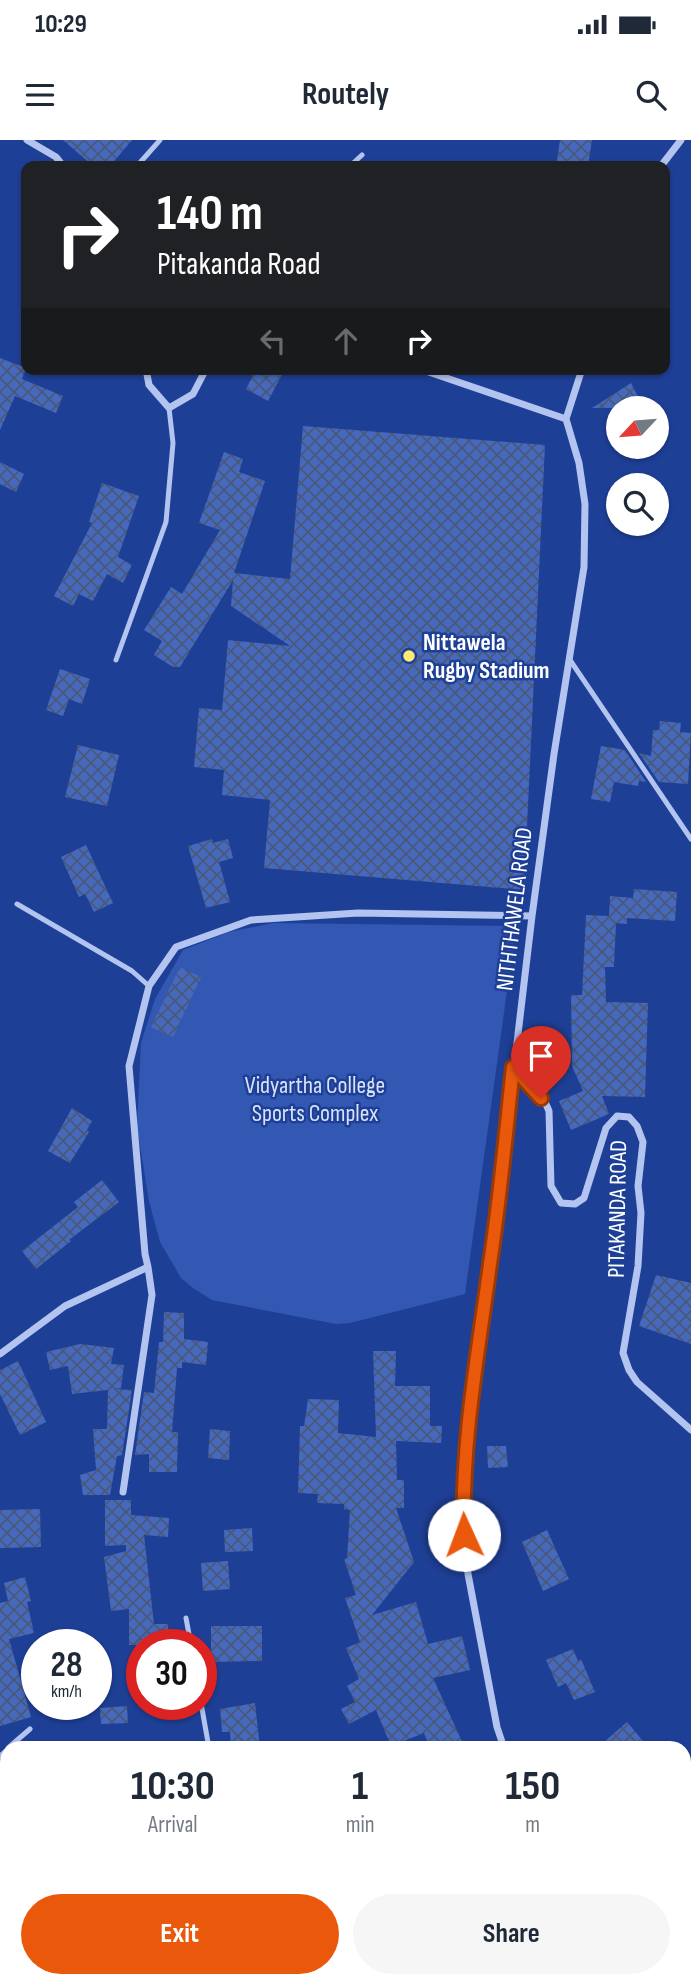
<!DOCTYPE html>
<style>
:root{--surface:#fff;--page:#f6f6f7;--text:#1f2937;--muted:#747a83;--accent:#ea580c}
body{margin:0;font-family:"Sofia Sans Condensed",sans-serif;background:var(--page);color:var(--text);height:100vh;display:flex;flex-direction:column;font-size:26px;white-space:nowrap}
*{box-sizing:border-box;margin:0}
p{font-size:23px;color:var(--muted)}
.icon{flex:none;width:38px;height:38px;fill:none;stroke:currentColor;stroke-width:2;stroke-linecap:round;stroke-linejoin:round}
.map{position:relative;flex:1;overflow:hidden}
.sheet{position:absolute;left:0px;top:1601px;width:691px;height:247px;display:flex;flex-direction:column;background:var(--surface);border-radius:21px 21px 0 0;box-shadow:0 2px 5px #0004}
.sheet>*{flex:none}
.banner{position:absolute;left:21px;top:21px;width:649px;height:214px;border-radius:14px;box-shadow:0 2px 5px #0004;background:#202124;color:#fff;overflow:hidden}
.needle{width:46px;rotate:244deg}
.fabs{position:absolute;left:606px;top:256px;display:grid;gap:14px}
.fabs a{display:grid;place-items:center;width:63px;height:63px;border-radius:50%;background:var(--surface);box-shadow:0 2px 5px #0004;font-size:35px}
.speed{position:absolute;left:21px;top:1489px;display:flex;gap:14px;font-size:35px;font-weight:700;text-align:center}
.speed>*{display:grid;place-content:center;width:91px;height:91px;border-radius:50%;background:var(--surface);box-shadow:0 2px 5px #0004;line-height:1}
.speed small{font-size:18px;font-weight:400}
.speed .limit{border:10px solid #d22;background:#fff;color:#111}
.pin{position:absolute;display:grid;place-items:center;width:60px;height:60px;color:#fff;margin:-72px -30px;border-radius:50% 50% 50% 0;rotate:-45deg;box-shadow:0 0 7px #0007}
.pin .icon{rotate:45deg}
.me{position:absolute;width:77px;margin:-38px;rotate:358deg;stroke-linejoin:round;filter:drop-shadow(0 0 5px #0008)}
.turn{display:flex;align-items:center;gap:24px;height:147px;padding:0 21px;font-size:32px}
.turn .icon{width:91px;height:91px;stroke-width:2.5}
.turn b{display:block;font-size:49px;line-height:60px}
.lanes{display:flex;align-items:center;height:66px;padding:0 21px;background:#0003;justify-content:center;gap:35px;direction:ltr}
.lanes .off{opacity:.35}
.eta{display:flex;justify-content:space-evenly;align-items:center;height:119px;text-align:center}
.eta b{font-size:42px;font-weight:700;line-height:49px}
.cta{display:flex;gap:14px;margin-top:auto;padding:14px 21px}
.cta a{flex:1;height:80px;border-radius:42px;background:var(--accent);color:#fff;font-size:28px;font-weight:700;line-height:80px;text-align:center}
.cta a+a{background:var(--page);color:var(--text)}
.status{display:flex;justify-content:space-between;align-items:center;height:49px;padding:0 35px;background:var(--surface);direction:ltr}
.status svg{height:19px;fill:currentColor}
header{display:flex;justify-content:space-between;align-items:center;height:91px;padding:0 21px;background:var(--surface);font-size:32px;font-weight:700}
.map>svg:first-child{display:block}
.green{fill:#3258b4}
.building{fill:url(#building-cross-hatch)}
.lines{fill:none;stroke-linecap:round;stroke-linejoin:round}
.service{stroke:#b2c4ef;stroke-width:5}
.minor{stroke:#b2c4ef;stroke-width:7}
.route-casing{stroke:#983908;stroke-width:18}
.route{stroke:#ea580c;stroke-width:12}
.poi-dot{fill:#feeb71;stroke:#1e3f96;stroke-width:2.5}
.labels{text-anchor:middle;stroke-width:5;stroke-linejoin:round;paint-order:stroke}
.poi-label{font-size:24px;font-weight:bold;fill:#fff;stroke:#1e3f96;text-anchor:start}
.street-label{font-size:24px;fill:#fff;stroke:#1e3f96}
.park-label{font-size:24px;fill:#d8e3fb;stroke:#1e3f96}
</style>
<div class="status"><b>10:29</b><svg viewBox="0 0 49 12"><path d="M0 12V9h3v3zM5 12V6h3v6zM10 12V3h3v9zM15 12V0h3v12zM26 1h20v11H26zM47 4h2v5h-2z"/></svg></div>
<header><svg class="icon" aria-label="menu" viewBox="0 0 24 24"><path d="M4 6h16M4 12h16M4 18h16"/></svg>Routely<svg class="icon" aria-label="search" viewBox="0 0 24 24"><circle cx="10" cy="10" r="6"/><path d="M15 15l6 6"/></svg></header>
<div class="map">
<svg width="691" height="1847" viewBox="0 0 691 1847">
<defs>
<pattern id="building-cross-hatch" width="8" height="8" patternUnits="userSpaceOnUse" patternTransform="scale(1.75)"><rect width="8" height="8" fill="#4669bd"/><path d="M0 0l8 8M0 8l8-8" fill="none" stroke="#4a5879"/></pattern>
</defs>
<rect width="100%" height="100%" fill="#1e3f96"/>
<path class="green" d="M273,783l243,3 -51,368 -115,29 -14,1 -124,-24 -19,-12 -12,-10 -21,-36 -11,-41 -12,-74 4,-84 14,-44 28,-49 46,-18z"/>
<path class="building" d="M63,0h69l-22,26h-17z
M560,0h32l-4,26h-32z
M0,218l26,10 -4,11 41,17 -7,17 -41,-17 -15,34z
M256,229h29l-17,32 -22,-12z
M631,243l9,18 -14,7h-34z
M303,286l242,19 -21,445 -260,-22 6,-68 -48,-5 2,-25 -30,-3 5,-59 23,2 6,-70 62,6 -59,-40 2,-26 -53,87h-7l-19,-12 8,-14 -18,-11 27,-43 11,7 38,-64 -21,-7 25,-71 19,7 -4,13 26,9 -31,92 56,6z
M0,322l24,12 -8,18 -16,-8z
M102,343l37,13 -21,61 14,8 -9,18 -16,-9 -14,27 -14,-7 -6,12 -19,-10 38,-73 -3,-1z
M60,529l30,10 -8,25 -13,-5 -6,17 -17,-6z
M660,581l21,2 -1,9 11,1 -3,51 -29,-2 -20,-29 12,3 2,-26h6z
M78,605l41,10 -12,51 -42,-9z
M601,606l24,4 21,32 -7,-1 -1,5 -24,-4 -4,20 -19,-3z
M212,699l1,4 15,-4 5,19 -14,4 11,40 -24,6 -18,-62z
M86,705l27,58 -19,9 -9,-18 -6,3 -18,-40z
M634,749l43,3 -2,29 -48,-3v6l-11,-1 -2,44h-9l1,35 42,1 -3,94 -43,-1 7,18 -38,16 -12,-29 24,-10 -11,-25 -1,-71h11l4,-80 23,1 1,-20 23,2z
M180,827l21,10 -28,60 -22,-10z
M72,968l20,13 -5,9 2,2 -19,31 -22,-12z
M102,1040l17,22 -50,38 2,1 -35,28 -14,-18 56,-44 -4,-5z
M656,1135l35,8v61l-52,-18z
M164,1172l20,1v26l24,3 -2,23 -24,-3v6h-5l-5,64h6l-1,40h-28v-18l-14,1 9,-63 10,1 5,-51h4z
M80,1204l34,4 -3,16 13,1 -3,23 -6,1 17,1 -10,65 -5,1 -7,39h-27l-3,-20 16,-5 -3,-41h14l1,-39 -36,4 -4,-28 -18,4 -4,-18z
M373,1211h23l-1,35h35v40h12l-1,17 -45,-2 1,39h7v28h-8l18,54 -42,53 44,-13 12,42 34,-8 8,34 -37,8 32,70h-35l-6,-15 -33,13 -15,-36 -27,14 -8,-15 14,-7 -8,-16 12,-7 -13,-31 14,-6 -15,-44 11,-3 -12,-36 3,-1 3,-48 -6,-1v-5l-27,-1 1,-9 -20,-1 2,-67h4l4,-27 31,1 -1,33 38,4z
M18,1221l28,61 -26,13 -20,-41v-24z
M210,1289l20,2 -1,29 -21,-2z
M487,1306h19l2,21 -20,1z
M105,1360h26v15l38,3 -1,19 -24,-2 10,89h14l1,21h-40v-36l-18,2 -7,-54 22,-6v-6l-21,1z
M40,1369l1,38 -41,1v-38z
M252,1388l1,23 -28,1 -1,-22z
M547,1390l22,49 -26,12 -21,-49z
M228,1421l2,28 -27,2 -2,-28z
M25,1437l6,24 -4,1 7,31 -25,6 22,78 -31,9v-123l8,-2 -4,-18z
M211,1486h51v35l-51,1z
M573,1509l5,12 3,-2 14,33 -21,8 -8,-17 -8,4 -12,-27z
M255,1563l5,45h-29l-1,-16h-8l-2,-23z
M127,1566l1,17 -27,1 -1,-16z
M627,1582l22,26h-52z"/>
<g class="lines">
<path class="service" d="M137,26l23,-26
M350,26l12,-11
M116,520l50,-138 7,-79 -4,-35
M570,520l121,179
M17,764l115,67 17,15
M186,1478l5,27
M201,1563l8,45
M8,1608l22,-19
M0,1616l7,-6"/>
<path class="minor" d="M27,0l29,17 7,9
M661,26l20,-26
M146,229l3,16 20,23 24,-14 13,-25
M420,229l146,50
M514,927l31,35 4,9 2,75 10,17 14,1 9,-6 22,-70 11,-12 12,1 8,9 6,16 -5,44 3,27 -3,53 -15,87 6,17 8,12 54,48
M0,1214l65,-48 83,-39 -3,-13 -16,-188 20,-80 27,-39 75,-27 107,-7 174,3
M123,1352l29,-197 -4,-28
M504,1608l-7,-21 -29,-153 -5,-73 9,-115 19,-124 41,-346 22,-162 30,-187 1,-63 -6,-41 -13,-44 16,-50
M0,1829l7,-3
M684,1838l7,6
M47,1841l9,6
M204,1841l1,6
M293,1841l4,6"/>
</g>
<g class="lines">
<g class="route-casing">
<path id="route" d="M464,1395c-3,-91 14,-181 26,-271 10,-66 16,-132 23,-197l28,31"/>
</g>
<use href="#route" class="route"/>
</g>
<circle class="poi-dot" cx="409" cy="516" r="7"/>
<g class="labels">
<g class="poi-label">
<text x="423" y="510">Nittawela<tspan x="423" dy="28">Rugby Stadium</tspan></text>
</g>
<g class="street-label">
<text transform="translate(514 769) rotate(-83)" y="8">NITHTHAWELA ROAD</text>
<text transform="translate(617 1069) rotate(-89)" y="8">PITAKANDA ROAD</text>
</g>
<g class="park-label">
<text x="315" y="953">Vidyartha College<tspan x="315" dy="28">Sports Complex</tspan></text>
</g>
</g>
</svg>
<div class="fabs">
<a><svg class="needle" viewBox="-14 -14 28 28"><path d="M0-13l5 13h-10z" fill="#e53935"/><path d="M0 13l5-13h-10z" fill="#747a83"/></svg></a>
<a><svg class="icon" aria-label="search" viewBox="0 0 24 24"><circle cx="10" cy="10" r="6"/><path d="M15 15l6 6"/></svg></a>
</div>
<div class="speed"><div>28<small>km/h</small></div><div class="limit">30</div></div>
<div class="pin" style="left:541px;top:958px;background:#d93025"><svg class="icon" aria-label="arrive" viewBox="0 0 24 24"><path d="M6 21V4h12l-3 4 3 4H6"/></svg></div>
<svg class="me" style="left:464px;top:1395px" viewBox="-20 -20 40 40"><circle r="19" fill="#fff"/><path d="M0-13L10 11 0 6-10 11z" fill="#ea580c"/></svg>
<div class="banner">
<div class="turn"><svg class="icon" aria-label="right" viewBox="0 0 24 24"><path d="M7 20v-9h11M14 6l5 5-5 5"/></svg><div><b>140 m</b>Pitakanda Road</div></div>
<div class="lanes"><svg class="icon off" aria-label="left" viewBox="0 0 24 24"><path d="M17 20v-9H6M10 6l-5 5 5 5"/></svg><svg class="icon off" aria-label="ahead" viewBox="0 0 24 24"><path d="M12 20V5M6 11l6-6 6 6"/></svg><svg class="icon" aria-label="right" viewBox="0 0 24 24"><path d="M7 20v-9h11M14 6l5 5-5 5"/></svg></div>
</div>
<section class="sheet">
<div class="eta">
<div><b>10:30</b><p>Arrival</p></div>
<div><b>1</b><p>min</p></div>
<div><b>150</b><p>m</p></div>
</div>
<div class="cta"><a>Exit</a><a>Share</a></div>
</section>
</div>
